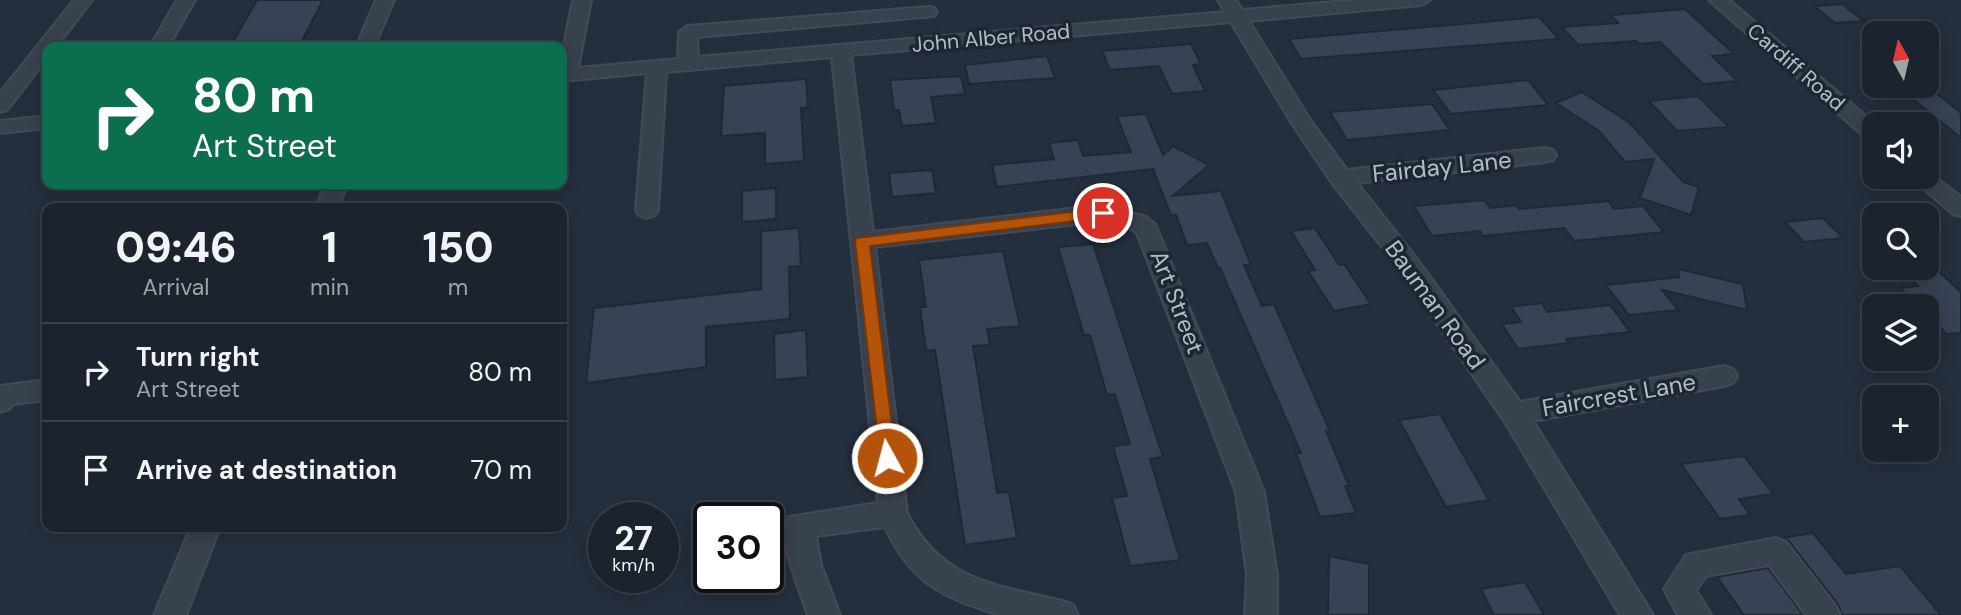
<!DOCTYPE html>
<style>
:root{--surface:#1b232e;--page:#282f3a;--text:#f1f3f6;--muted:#a0a4aa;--line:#39404a}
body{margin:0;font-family:"DM Sans",sans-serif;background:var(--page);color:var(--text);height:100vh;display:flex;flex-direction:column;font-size:26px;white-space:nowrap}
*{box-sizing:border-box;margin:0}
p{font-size:23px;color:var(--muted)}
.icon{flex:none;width:38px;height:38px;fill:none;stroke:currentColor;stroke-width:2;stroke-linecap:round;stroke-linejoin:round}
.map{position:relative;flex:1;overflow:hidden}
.side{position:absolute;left:42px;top:203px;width:525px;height:329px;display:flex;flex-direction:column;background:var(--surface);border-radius:14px;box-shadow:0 4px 18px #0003,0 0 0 2px var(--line)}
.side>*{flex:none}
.banner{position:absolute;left:42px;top:42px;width:525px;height:147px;border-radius:14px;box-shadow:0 4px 18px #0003,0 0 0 2px var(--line);background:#0b6e4f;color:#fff;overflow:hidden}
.needle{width:46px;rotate:352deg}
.fabs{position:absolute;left:1862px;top:21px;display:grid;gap:14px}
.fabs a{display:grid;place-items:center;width:77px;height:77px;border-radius:14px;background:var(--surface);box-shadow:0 4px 18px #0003,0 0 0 2px var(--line);font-size:35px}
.speed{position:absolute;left:588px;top:502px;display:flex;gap:14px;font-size:35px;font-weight:700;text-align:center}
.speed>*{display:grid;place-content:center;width:91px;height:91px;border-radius:50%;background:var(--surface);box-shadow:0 4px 18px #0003,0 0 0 2px var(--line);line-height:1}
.speed small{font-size:18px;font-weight:400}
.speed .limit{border:4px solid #111;border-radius:10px;background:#fff;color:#111}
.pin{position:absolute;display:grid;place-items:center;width:60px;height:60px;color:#fff;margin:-30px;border:4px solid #fff;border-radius:50%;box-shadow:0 2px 7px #0007}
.me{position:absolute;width:77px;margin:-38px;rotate:353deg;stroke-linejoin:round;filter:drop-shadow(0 0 5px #0008)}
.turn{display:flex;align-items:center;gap:24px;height:147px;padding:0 35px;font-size:32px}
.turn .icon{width:91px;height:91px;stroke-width:2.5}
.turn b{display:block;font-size:49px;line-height:60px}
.eta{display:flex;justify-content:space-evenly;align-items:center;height:119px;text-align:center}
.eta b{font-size:42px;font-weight:800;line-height:49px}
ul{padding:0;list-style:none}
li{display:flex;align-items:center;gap:21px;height:98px;padding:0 35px;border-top:2px solid var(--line)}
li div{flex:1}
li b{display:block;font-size:26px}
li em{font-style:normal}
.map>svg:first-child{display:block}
.building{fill:#364354;stroke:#1f2835;stroke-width:2}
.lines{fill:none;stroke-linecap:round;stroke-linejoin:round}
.minor-casing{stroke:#414a57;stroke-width:4}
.minor{fill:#38414e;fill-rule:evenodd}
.route{fill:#b45309;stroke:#753606;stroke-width:2}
.labels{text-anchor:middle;stroke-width:7;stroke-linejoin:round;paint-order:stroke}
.far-street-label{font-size:21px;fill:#b4bcc9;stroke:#1d2633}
.street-label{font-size:24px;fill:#b4bcc9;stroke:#1d2633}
</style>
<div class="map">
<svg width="1961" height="615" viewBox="0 0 1961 615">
<rect width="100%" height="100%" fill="#242f3e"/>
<path class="building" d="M257,0h66l-24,47h-69z
M1842,4l22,17 -29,2 -21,-17z
M1685,9l49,45 -22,2 26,25 -35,3 -43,-42 -21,2 -3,-3 -58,4 -16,-18 56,-4 -7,-8z
M1539,17l20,22 -258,20 -12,-20z
M1191,44l10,20 -8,1 12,26 -33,3 -13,-28 -49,4 -8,-19z
M1047,56l8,22 -86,6 -4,-19z
M961,76l4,18 -34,3 5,26 -34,3 -3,-16h-5l-4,-30z
M806,79l2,28 -7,1 3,53 -39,3v-31l-44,3 3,-50z
M1528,80l20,25 -97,9 -18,-24z
M1897,86h30l34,27v25z
M1582,92l48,31 53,59 16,5 -8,28 -51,-17 14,-39 -29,3 -26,-31 -43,-28z
M1698,96l31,31 -52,4 -28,-30z
M1432,104l18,26 -103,10 -17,-28z
M1146,114l17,41 10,-9 36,19 -36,31 48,-5 30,74h-7l18,41 12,-2 56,127h-4l23,55h-4l11,27 -36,4 -24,-64h5l-81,-185h-2l-11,-25 -20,2 -11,-30h-5l-18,-46 -156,18 -5,-22 62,-6 -5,-16 29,-3 5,16 48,-4 -14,-36z
M932,170l4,23 -44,4 -3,-24z
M776,188v31l-34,3v-31z
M1484,200l6,8 27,-3 2,4 89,-8 6,8 29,-3 21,26 -90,9 -10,-13 -81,8 -3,-5 -48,5 -18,-30z
M1823,218l20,20 -39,4 -19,-20z
M799,228l2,38 -12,1 1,52 -84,8v40l-120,16 8,-75 167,-19v-58z
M1315,228l24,37 5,-1 27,40 -37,7 -26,-40 7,-1 -24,-39z
M1093,244l70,213 -13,2 30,101 -50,6 -18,-68 15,-2 -14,-50 17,-2 -15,-50 -8,1 -17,-60h-6l-26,-88z
M1003,251l17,75 -33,3 3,16 -17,1 24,147 12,-1 8,46 -52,7 -30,-195 -9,1 -6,-44h6l-7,-47z
M1899,268h36l26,24v41l-14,1 -20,-19v-9h-9l-18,-18 18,-2z
M1678,269l65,15 4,26 -85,-20 16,20 -49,5 -23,-30 73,-8z
M1542,303l5,9 63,-7 20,27 -64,7 3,4 -51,6 -16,-25 19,-2 -10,-15z
M806,330l2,47 -33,3 -1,-46z
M1440,414l49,86 -43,7 -47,-87z
M1744,456l29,38 -34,5 11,16 -30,4 -39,-55z
M1813,533l33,41 54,-8 41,49h-99l-5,-12 -49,-63 -6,-2z
M1329,556l40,8v51h-41z
M1768,568l35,47h-59l-27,-38z
M1525,582l19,33h-50l-13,-26z"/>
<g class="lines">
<g class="minor-casing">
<path id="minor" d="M74,0h18l-36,47h-9v11l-40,52 -7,2v-19z
M177,0h18l-27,47h-18z
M376,0h18l-20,47h-18z
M573,0h18l-13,68 100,-9 1,-27 9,-6 240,-19 6,1 3,4 -3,4 -237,21 1,20 527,-45 -7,-12h18l6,10 117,-10h71l-9,5 -172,16 63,102 35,47 198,-22 8,2 3,5 -3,5 -8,2 -188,21 60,76 103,143 204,-36 9,3 4,7 -4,7 -9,3 -191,35 120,194h-33l-115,-193 -104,-151 -69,-88 -39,-58 -62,-103 -380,33 22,177 230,-27 43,12 9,7 109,268 13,83v40h-32l2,-40 -11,-83 -99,-259 -7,-5 -27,-7 -228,26 32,266c34,68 88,72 155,88l11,4 5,10c-25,0 -53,0 -77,0 -10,-2 -21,-6 -31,-10 -44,-16 -65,-36 -85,-78l-69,9 5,29 19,50h-32c-8,-25 -31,-74 -19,-98l89,-14 -46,-446 -166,15 -8,138 -3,5 -8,3 -8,-3 -3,-5 11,-137 -85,8v-27z
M1709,0h20l146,124 -1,16 -7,-1z
M47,116v12l-47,5v-12z
M1927,171l34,26v19l-8,-2 -37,-32 -3,-5h14z
M325,184h22l-9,24h-22z
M47,380v20l-34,4 -4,5 -9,3v-26z
M191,527h29l-34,88h-32z
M1776,538l10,4 49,63 5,10h-34l-37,-50 -63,11 -10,14 15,25h-33l-14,-26 22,-34z"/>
</g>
<use href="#minor" class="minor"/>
</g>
<path class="route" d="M1103,208l7,5 -2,4 -238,29 26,212 -3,6 -6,2 -6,-2 -26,-223 2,-3z"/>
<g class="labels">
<g class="far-street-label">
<text transform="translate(991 38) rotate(-5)" y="7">John Alber Road</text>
<text transform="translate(1796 67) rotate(41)" y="7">Cardiff Road</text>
</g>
<g class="street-label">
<text transform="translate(1442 167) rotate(-6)" y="8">Fairday Lane</text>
<text transform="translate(1177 302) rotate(69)" y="8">Art Street</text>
<text transform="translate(1435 305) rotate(54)" y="8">Bauman Road</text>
<text transform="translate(1619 395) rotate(-10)" y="8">Faircrest Lane</text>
</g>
</g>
</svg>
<div class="fabs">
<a><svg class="needle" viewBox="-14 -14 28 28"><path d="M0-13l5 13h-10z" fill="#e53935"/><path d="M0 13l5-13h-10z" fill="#a0a4aa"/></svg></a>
<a><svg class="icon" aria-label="sound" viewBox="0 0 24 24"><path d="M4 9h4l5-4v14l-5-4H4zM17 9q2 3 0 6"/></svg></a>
<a><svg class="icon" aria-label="search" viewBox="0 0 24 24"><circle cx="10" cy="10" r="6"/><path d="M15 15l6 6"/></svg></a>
<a><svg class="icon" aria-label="layers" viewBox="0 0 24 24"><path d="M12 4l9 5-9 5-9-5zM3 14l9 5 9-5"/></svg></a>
<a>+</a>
</div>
<div class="speed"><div>27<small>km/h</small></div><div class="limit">30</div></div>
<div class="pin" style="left:1103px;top:213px;background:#d93025"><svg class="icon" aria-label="arrive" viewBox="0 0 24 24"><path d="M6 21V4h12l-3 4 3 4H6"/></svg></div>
<svg class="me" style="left:887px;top:458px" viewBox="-20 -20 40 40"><circle r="17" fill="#b45309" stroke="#fff" stroke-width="3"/><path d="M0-11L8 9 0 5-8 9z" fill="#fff"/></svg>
<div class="banner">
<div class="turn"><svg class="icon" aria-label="right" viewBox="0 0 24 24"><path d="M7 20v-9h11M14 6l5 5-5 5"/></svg><div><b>80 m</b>Art Street</div></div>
</div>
<section class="side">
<div class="eta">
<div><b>09:46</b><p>Arrival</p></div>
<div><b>1</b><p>min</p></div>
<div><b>150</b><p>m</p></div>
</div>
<ul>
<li><svg class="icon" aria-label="right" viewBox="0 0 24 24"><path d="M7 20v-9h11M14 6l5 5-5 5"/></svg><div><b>Turn right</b><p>Art Street</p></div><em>80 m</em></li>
<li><svg class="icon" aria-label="arrive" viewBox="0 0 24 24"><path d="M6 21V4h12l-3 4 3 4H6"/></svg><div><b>Arrive at destination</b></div><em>70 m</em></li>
</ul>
</section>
</div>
